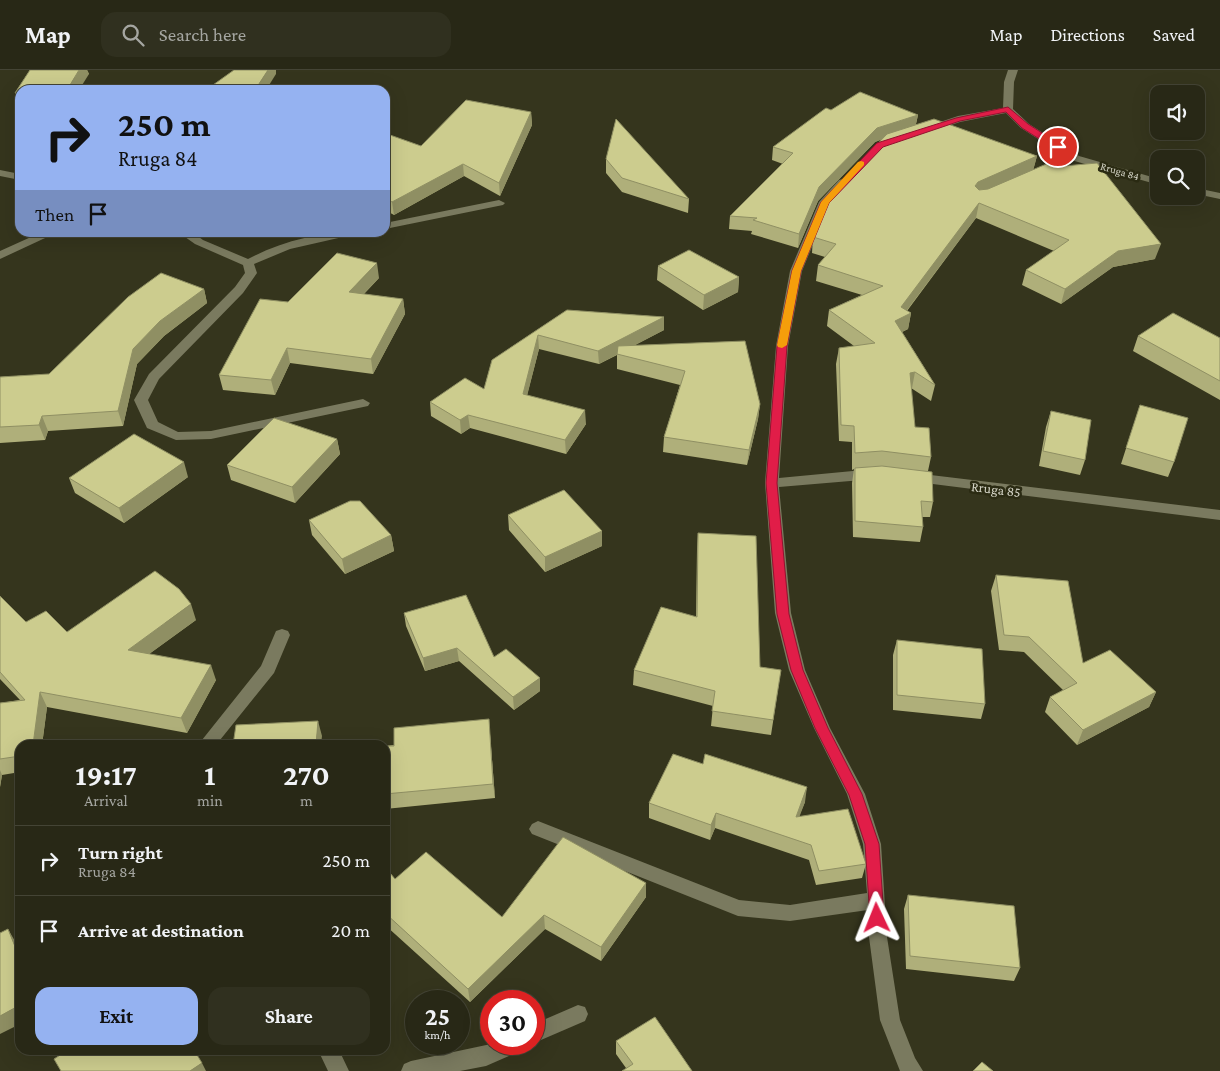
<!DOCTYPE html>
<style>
:root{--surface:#282816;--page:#30301f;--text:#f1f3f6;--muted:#a5a6a1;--line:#444435;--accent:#95b2f1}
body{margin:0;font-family:"Crimson Pro",serif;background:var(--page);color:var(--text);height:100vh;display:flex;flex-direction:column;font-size:19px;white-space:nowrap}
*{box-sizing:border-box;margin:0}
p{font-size:16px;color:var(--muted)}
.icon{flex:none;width:28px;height:28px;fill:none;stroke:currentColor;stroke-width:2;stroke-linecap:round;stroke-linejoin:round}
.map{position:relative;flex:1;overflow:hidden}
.side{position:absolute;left:15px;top:670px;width:375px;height:315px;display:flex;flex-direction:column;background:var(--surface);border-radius:15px;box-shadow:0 5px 20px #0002,0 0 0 1px var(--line)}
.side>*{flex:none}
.top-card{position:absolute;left:15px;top:15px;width:375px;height:152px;border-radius:15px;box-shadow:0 5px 20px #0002,0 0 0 1px var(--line);background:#95b2f1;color:#111;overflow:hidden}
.fabs{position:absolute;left:1150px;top:15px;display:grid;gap:10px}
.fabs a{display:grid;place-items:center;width:55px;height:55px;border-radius:10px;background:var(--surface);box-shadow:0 5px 20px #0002,0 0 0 1px var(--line);font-size:25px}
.speed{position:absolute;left:405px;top:920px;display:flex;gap:10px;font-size:25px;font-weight:700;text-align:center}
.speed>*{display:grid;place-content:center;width:65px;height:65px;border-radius:50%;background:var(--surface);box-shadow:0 5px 20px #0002,0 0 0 1px var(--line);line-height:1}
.speed small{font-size:12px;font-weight:400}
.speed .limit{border:8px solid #d22;background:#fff;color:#111}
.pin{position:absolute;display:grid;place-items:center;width:42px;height:42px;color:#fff;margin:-21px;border:2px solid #fff;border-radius:50%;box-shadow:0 1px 5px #0007}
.me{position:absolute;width:55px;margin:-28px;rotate:358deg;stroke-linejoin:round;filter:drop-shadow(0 0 4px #0008)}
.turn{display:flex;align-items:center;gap:18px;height:105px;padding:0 20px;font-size:22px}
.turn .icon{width:65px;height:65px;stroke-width:2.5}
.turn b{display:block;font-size:35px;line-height:42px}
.then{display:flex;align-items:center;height:48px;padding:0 20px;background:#0003;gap:10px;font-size:19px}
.eta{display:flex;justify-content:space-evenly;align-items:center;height:85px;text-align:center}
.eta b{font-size:30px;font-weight:700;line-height:35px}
.primary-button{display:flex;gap:10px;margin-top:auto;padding:10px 20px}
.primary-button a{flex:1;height:58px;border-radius:15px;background:var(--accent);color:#111;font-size:20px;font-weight:700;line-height:58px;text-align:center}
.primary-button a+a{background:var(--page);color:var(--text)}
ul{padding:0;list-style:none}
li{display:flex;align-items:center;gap:15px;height:70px;padding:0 20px;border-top:1px solid var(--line)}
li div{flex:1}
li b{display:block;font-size:19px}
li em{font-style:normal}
header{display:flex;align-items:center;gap:30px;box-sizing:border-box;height:70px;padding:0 25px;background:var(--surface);border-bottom:1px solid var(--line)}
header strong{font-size:24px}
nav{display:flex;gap:28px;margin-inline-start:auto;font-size:18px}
.search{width:350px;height:45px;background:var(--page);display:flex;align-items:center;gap:12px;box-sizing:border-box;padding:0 18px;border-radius:15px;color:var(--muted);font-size:19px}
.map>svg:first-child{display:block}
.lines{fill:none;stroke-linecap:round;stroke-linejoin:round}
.minor{fill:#7a7a5f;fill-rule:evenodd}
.wall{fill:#afaf7a}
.shaded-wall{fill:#8f8f63}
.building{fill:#cccc8e;stroke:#8f8f63}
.route{fill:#e11d48;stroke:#92132f}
.slow{fill:#f59e0b}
.labels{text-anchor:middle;stroke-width:5;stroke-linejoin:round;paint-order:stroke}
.far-street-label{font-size:11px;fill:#d4d4c6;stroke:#2b2b13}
.street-label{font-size:14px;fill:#d4d4c6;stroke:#2b2b13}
</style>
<header>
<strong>Map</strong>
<div class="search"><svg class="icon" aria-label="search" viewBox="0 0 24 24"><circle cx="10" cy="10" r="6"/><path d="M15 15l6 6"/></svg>Search here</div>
<nav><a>Map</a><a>Directions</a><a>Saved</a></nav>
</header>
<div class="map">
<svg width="1220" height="1001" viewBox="0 0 1220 1001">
<rect width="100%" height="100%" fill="#35351d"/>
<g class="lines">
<path class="minor" d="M1008,0h10l-4,12 -1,27 16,15 50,32 80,23v6l-88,-25 -50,-32 -15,-15 -46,9 -30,10h-8l-1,-2 1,-2 36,-12 45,-8 1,-26z
M0,100l20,4v6l-20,-4z
M843,109l5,3 -18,21 -28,68 -14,75 -9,132 95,-9 5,2 2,3 -2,3 -5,2 -95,8 12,126 14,57 25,58 35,66 16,50 6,93 13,83 15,38 8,13h-23l-20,-51 -11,-83 -1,-27 -78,11 -52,-5 -206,-82 -3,-5 3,-5 6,-3 201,79 51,5 77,-12 -4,-49 -16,-50 -33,-66 -25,-58 -14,-57 -10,-130 11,-137 14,-75 29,-69 20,-22z
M1196,118l24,5v6l-24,-5z
M499,130l6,3 -2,2 -118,24v-6z
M42,162h16l-58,27v-8z
M178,162h14l11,8 45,19c34,-18 72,-27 109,-27l-1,2 -66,15 -36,15 3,9 -14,20 -84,86 -11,21 10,22 20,10 33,-1 152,-32 7,4 -2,3 -157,33 -35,1 -29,-12 -13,-28 15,-26 86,-87 10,-14 -2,-8 -48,-21z
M914,403l306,37v10l-311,-39 -2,-3 2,-3z
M282,559l6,2 2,4 -16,38 -58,72h-18l63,-79 15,-35z
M578,935l7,2 3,7 -3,7 -51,22v-19z
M491,974h32l-3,7 -34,15 -26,5h-59l3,-7 7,-3z
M318,980h21l10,21h-21z"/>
</g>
<path class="wall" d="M30,0h57l2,4 -69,16v17l-5,-14z
M831,40l87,5 -2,9 121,32 -4,14 122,89 -42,8 -52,37 -39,-19 4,-15 28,-19 -78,-33 -69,93 4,2 -3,16 -6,3 33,53 -4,16 -20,-13 4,39 16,30 -3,14 5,31 -3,15h-8l1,10 -3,15 -67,-5 -1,-54 2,-14 -2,1v-28l-13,-1 -3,-77 3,-16 15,-2 -27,-20 2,-16 33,-15 -46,-14 2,-16 7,-8 -13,-4 1,-16 69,-98 -7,3 -57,59 -20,47 -47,-14 1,-3 -23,-2 1,-13 53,-52 -11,-4 1,-13z
M531,42l1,13 -32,71 -36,-20 -70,39 -9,-5v-71l36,7z
M606,89l83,40 -1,14 -66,-21 -16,-19z
M658,196l81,11 -1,15 -35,18 -46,-30z
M379,208l-15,16 39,5 2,15 -32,60 -83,-11 -15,32 -52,-5 -4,-15 69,-73z
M204,219l3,14 -43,33 -27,28 -14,62 -75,5 -3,9 -45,3v-66l49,-3z
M567,240l97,7v13l-29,15 125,59 -2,15 -11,46 -84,-13 1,-15 16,-52 -63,-16v-14l-18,9 -60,-15 -12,46 59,29 -20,30 -96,-26 -9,6 -30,-18 -1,-14 54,-13 8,-29z
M1138,266l82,2v62l-87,-49z
M1140,335l34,57 -6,15 -47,-13z
M1051,341l34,49 -5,15 -41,-9 7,-39z
M337,369l3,15 -45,49 -64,-23 -4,-15z
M188,407l-64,46 -49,-30 -6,-15z
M508,445l94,16v15l-57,26 -36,-42z
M309,450l82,15 3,16 -49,23 -33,-39z
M698,463l62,134 21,3 -10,65 -60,-9 2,-20 -80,-21 1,-15 62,-54 1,-67z
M996,505l87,88 73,29 -7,15 -72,38 -32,-33 5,-15 13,-7 -39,-38 -25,-2 -8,-59z
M0,526l26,26 41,10 129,-12 -47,34 67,26 -29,53 -140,-26 -5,38h-22v27l-18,3 -2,12v-84l20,-3 -20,-21z
M404,543l90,44 46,34 -26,19 -55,-49 -34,10 -19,-45z
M897,570l88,64 -4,15 -88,-9v-55z
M490,664l5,64 -110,11v-63z
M805,732l-6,14 67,48 -4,14 -46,7 -7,-25 -94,-32 -5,12 -61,-22v-15z
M385,797l10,12 107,38 144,-34v14l-45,64 -56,-32 -75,73 -85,-77z
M908,825l112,73 -6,13 -108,-12 -2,-60z
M616,971l76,30 -66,-3 -10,-14z"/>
<path class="shaded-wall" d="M79,0h8l2,4 -10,16h-12z
M268,0h8v4l-10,16h-11z
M531,42l1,13 -32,71 -1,-13z
M918,45l-3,13 -40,14 -57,59 -20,47 1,-14 20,-47 58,-59z
M1037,86l-4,15 -58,26v-11l3,-4z
M463,94l1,12 -70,39 -2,-13z
M979,133l-3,15 -75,100 10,-5 -3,16 -16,8 3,-16 6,-14z
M303,162h18l-17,4z
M1161,174l-6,15 -42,8 -52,37 4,-15 53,-38z
M377,193l2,15 -28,29 -2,-15z
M739,207l-1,15 -35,18 1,-15z
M204,219l3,14 -43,33 -27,28 -14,62 -5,-15 15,-62 27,-28z
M403,229l2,15 -32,60 -2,-15z
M664,247v13l-65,34 -1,-13z
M538,265l1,14 -15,59 -1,-14z
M287,278l3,15 -15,32 -4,-15z
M915,302l-3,16 -5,1 3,-16z
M760,334l-2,15 -11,46 2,-15z
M585,340l1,14 -20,30 -1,-14z
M468,345l2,13 -9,6 -1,-14z
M42,346l6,15 -3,9 -6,-15z
M337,369l3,15 -45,49 -3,-16z
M184,392l4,15 -64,46 -5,-15z
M602,461v15l-57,26v-15z
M391,465l3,16 -49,23 -3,-15z
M191,534l5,16 -62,45 -6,-15z
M457,578l2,13 -34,10 -2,-13z
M211,595l5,15 -29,53 -6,-15z
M540,608v13l-26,19 -1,-13z
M40,622l7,15 -5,38h-9z
M1156,622l-7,15 -72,38 6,-15z
M489,649l1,15 5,64 -2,-14z
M318,651l4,15 -1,9h-5z
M0,700l2,5 -2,12z
M807,717l-2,15 -11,29 2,-14z
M716,743l-1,15 -5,12 1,-15z
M646,813v14l-45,64v-14z
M544,845l1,14 -75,73 -2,-13z
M8,859l8,14 4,9v7z
M20,935v19l-20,10v-18z
M202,993l4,8h-16z"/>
<path class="building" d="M30,0h49l-12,20h-47v3h-5z
M234,0h34l-13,20h-49z
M860,22l58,23 -41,13 -58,59 -20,47 -46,-14 4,-2 -27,-2 63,-63 -20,-6 53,-39 5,2z
M466,30l65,12 -32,71 -36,-19 -71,38 -7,-4v-59l5,-4 31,11z
M616,49l73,80 -67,-21 -16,-19z
M934,49l103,37 -59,26 -3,4 4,4 9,-1 63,-27 13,4 33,-3 64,81 -43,7 -53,38 -39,-19 43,-30 -90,-37 -78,104 10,6 -16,8 40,64 -20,-13 -5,1 5,54 14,1 2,29 -49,-6 -27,2 -1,-27 -13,-1 -2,-77 36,-5 -46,-33 54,-24 -65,-21 18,-21 -23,-7 21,-48 53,-55z
M689,180l50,27 -35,18 -46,-29z
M337,183l40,10 -28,29 54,7 -32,60 -84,-11 -16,32 -52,-5 41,-76 28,3z
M161,203l43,16 -44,32 -27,28 -15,62 -76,5 -3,9 -39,2v-50l49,-3 79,-77z
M567,240l97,7 -66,34 -60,-16 -15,59 62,16 -20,30 -97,-25 -8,5 -30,-18 35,-24 19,11 8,-29z
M1173,243l47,25v43l-82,-45z
M745,271l15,63 -11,46 -85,-13 21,-66 -68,-17 1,-8z
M1140,335l48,13 -14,44 -48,-14z
M1051,341l40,9 -6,40 -42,-9z
M274,348l63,21 -45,48 -65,-22z
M134,364l50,28 -65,46 -50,-30z
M882,396l50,6 1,30 -12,-1 2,26 -68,-6v-53z
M564,420l38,41 -57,26 -37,-42z
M350,431h10l31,34 -49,24 -33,-39z
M698,463l58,3 4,131 21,3 -8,50 -61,-9 3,-20 -81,-21 27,-63 36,10z
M155,501l24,18 12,15 -63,46 83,15 -30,53 -141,-26 -7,53h-13v11l-20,3v-56l25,-3 -25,-28v-76l26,26 20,-11 21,21z
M996,505l72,6 15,82 27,-13 46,42 -73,38 -33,-33 27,-14 -48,-46 -25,-2z
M466,525l28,62 12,-8 34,29 -27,19 -56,-49 -34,10 -19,-45z
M897,570l85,9 3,55 -88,-9z
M489,649l4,65 -108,10v-48h9v-18z
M318,651l-2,24h-83l3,-20z
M673,684l30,10 2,-10 102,33 -11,30 52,-8 18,55 -47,7 -8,-26 -95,-32 -5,12 -62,-22z
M563,767l83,46 -45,64 -57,-32 -76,74 -83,-76v-46l10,12 31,-27 76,65z
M908,825l106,11 6,62 -110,-12z
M8,859l12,30v46l-20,11v-83z
M655,947l37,54h-70l11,-7 -17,-23z
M68,980h126l8,13 -12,8h-129l-7,-12z
M982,992l11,9h-20z"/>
<path class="route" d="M1008,37l20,17 33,21v4h-6l-33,-21 -16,-16 -46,9 -77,26 -54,56 -28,68 -14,75 -10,137 12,131 14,56 25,58 34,66 17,50 5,74 -2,5 -5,2 -5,-2 -2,-5 -5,-74 -16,-49 -34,-67 -24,-58 -14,-56 -11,-131 11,-137 15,-75 29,-69 56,-59 79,-25z"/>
<path class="slow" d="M861,91l3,1v3l-35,38 -28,68 -14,74 -5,3 -4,-1 -1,-2 15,-74 29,-69 37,-40z"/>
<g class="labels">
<g class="far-street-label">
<text transform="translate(1120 101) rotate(16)" y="4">Rruga 84</text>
</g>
<g class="street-label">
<text transform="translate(996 419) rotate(7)" y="5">Rruga 85</text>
</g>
</g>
</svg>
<div class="fabs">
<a><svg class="icon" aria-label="sound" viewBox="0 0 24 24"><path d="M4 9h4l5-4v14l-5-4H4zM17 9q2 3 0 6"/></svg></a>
<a><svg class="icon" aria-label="search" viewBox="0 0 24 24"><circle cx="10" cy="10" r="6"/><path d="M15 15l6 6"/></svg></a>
</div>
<div class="speed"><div>25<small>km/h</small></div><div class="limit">30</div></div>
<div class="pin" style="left:1058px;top:77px;background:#d93025"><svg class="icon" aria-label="arrive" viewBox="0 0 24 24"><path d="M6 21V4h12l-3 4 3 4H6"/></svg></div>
<svg class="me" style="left:877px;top:848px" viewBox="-20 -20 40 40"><path d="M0-17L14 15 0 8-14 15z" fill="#e11d48" stroke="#fff" stroke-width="4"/></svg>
<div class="top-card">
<div class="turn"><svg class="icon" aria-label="right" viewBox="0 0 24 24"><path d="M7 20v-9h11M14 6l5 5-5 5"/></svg><div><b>250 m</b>Rruga 84</div></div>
<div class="then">Then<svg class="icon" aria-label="arrive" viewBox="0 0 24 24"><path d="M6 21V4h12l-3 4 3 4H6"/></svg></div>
</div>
<section class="side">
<div class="eta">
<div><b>19:17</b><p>Arrival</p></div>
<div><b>1</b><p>min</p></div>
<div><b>270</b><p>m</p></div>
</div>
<ul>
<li><svg class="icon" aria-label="right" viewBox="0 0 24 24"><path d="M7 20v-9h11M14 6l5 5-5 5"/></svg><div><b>Turn right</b><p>Rruga 84</p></div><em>250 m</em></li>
<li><svg class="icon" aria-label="arrive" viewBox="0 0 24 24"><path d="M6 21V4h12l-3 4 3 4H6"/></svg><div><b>Arrive at destination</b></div><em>20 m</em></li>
</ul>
<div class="primary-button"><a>Exit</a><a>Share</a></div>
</section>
</div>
